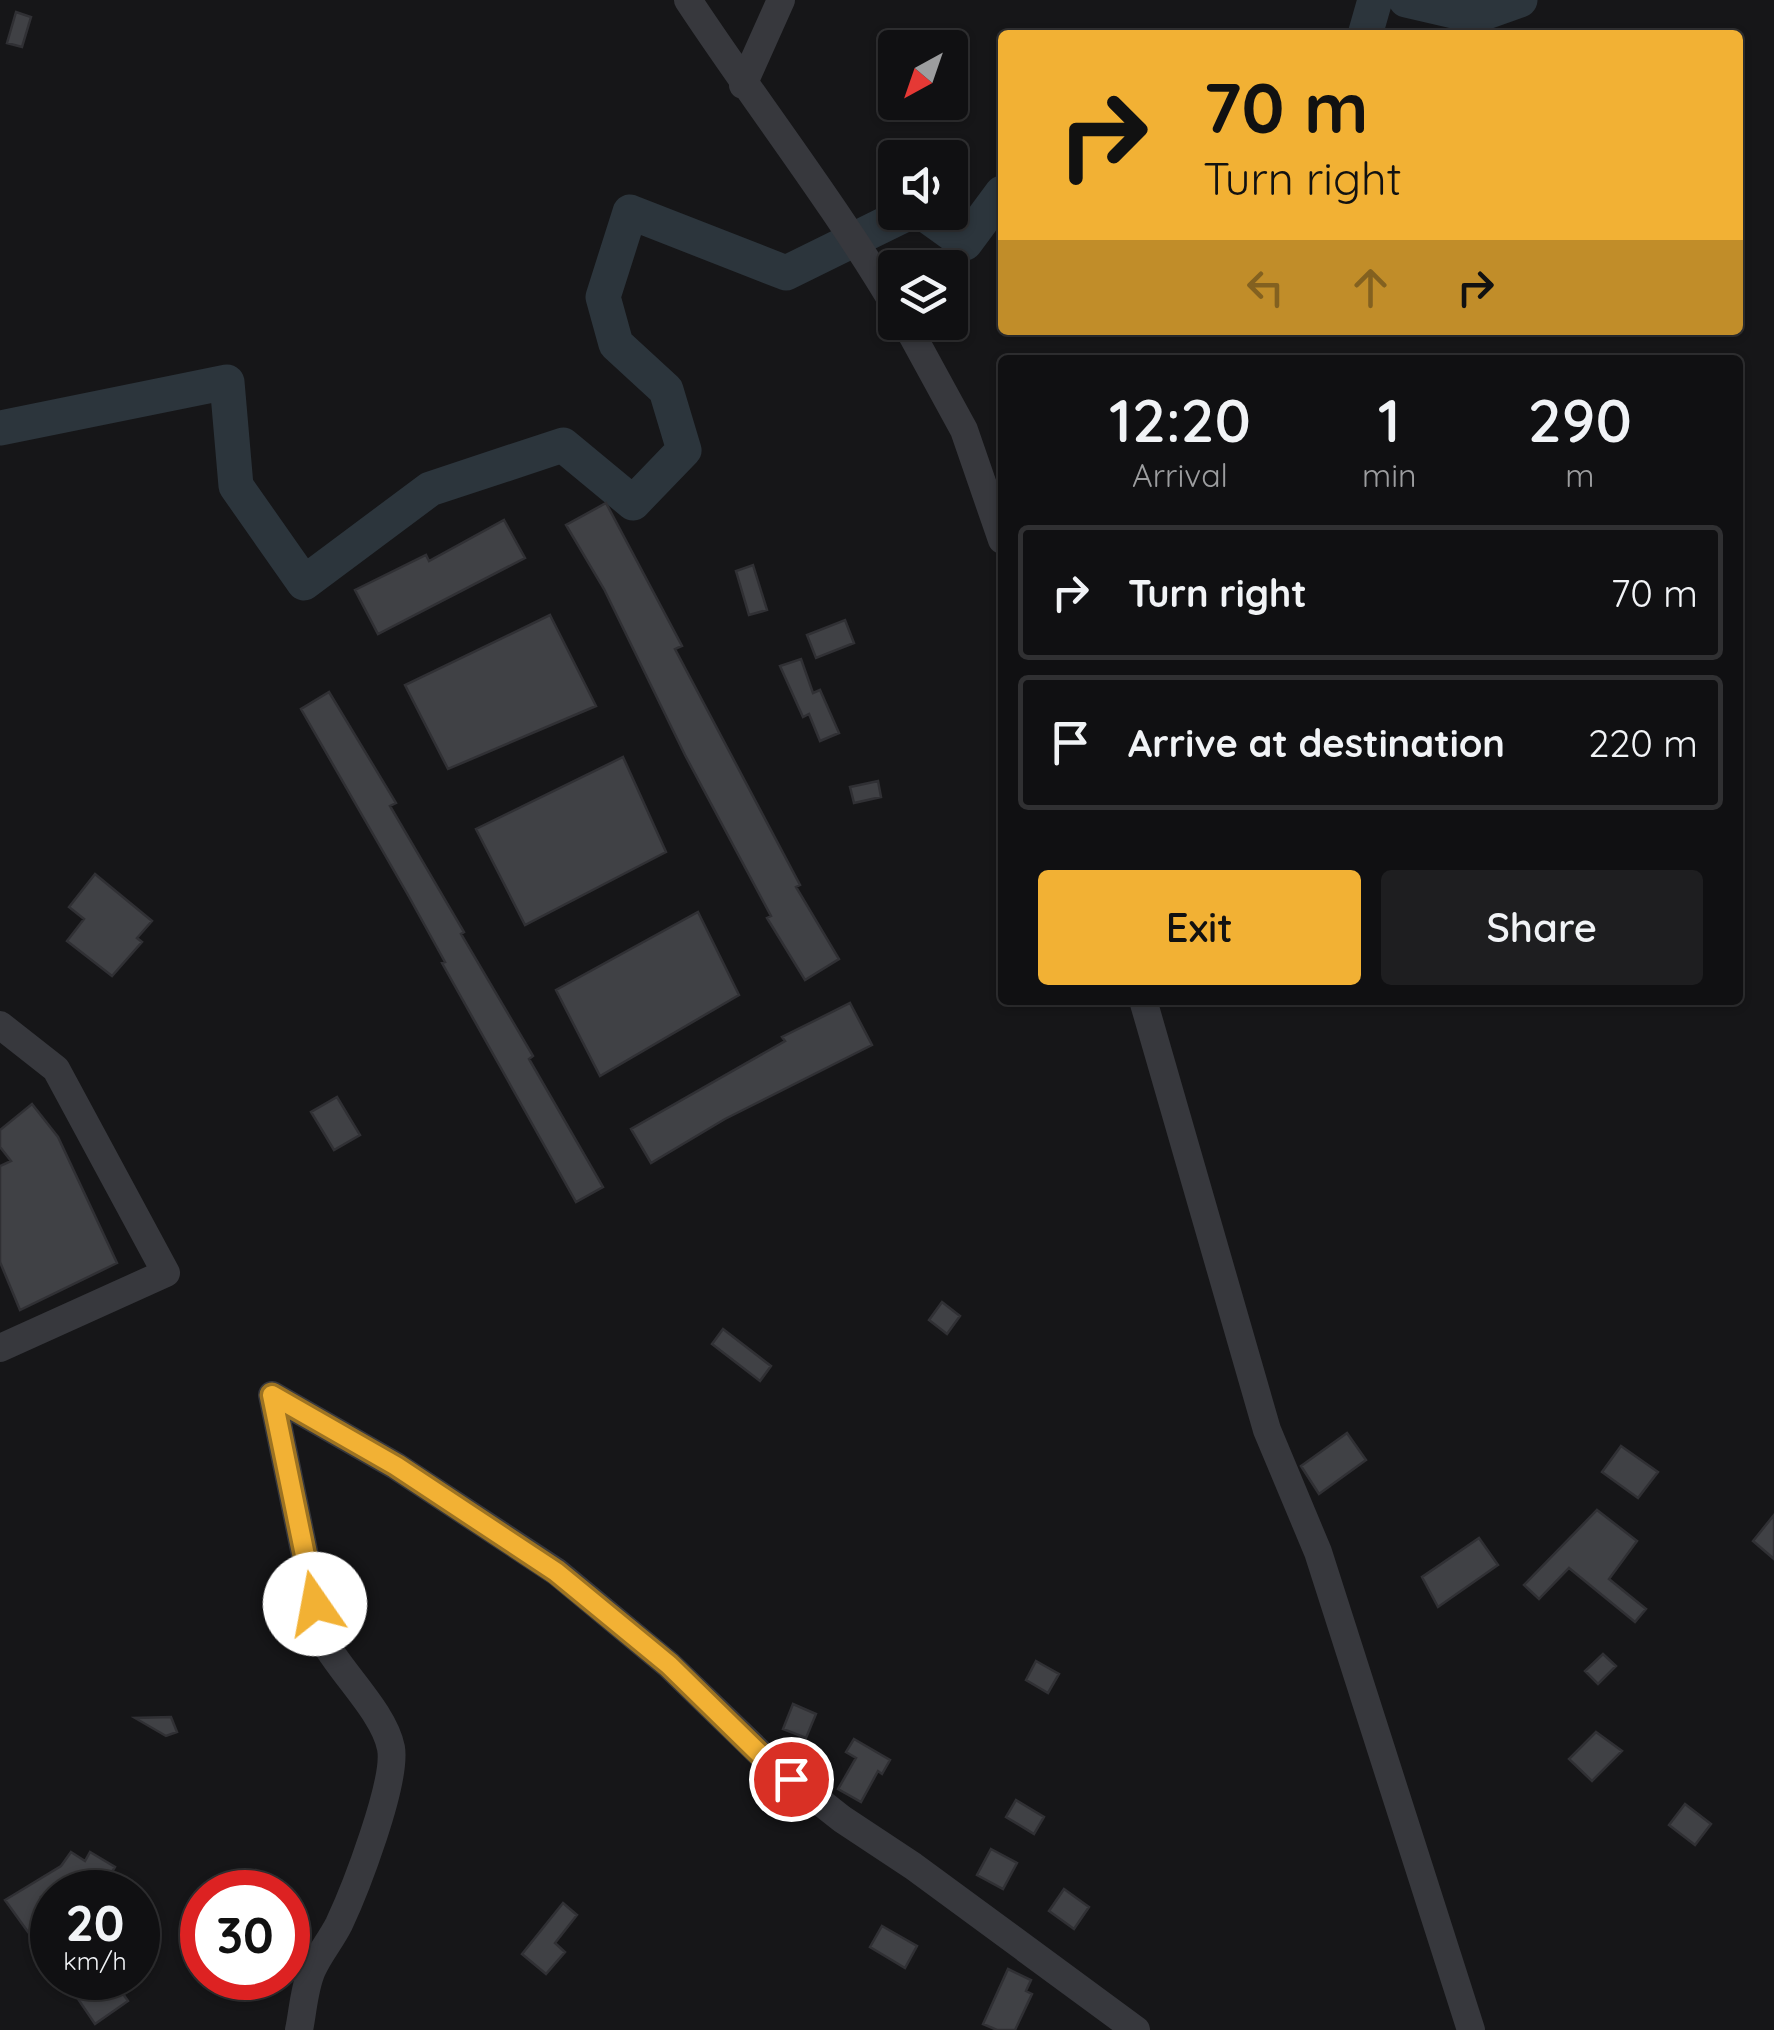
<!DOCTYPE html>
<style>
:root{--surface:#101012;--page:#1e1e20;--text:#f1f3f6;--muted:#9c9d9f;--line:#303032;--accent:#f2b134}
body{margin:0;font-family:Quicksand,sans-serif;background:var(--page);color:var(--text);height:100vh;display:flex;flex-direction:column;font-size:38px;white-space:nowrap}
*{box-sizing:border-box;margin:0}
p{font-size:32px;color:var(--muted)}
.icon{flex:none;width:55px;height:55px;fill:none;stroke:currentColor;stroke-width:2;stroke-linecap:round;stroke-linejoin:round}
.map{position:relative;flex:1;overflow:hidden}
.drawer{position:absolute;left:998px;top:355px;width:745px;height:650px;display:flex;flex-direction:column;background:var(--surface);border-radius:10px;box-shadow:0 2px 8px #0004,0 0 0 2px var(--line)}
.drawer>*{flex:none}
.banner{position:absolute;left:998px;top:30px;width:745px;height:305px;border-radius:10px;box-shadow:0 2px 8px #0004,0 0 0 2px var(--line);background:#f2b134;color:#111;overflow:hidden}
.needle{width:65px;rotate:220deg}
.buttons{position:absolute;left:878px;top:30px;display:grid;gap:20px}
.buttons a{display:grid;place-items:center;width:90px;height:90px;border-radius:10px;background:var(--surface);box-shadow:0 2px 8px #0004,0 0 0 2px var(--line);font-size:50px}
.speed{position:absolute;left:30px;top:1870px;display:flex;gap:20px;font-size:50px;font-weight:700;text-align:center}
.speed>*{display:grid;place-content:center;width:130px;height:130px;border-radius:50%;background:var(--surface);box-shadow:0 2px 8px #0004,0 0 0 2px var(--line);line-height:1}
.speed small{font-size:25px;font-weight:400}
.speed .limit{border:15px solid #d22;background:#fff;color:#111}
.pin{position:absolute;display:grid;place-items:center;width:85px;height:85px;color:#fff;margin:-42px;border:5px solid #fff;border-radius:50%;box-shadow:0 2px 10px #0007}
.me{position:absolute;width:110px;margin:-55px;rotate:348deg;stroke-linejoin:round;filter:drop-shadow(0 0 8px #0008)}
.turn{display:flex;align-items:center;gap:35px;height:210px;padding:0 40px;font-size:45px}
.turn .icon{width:130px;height:130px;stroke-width:2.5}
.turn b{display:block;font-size:70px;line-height:85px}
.lanes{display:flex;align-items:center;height:95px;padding:0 40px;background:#0003;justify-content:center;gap:50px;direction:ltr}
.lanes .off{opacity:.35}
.eta{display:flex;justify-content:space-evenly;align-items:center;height:170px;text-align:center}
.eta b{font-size:60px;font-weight:600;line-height:70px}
.button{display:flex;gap:20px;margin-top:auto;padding:20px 40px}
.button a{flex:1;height:115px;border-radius:10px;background:var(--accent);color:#111;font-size:40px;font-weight:600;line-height:115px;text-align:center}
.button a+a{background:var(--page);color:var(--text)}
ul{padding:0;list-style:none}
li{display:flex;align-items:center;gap:30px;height:135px;margin:0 20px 15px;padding:0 20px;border:5px solid var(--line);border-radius:10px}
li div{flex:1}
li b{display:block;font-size:38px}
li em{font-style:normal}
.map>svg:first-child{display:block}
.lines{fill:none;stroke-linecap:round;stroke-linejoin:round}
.river{stroke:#2c353c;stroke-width:35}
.building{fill:#404145;stroke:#303034;stroke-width:2.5}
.minor{stroke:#37383d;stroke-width:28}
.route-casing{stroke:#9d7322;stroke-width:25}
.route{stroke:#f2b134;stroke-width:18}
</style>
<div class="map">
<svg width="1774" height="2030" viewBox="0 0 1774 2030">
<rect width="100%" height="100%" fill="#161618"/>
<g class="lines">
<path class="river" d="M1406,0l69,16 45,-16
M1365,35l10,-35
M922,212l43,31 37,-50
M0,428l227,-46 9,104 68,97 126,-94 133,-44 70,58 51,-53 -18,-60 -50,-46 -13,-47 27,-85 156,61 124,-61"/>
</g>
<path class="building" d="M16,12l15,5 -9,30 -15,-4z
M606,503l76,143 -7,3 125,236 -4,2 43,72 -34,21 -38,-62 4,-2 -86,-161 -81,-166 -38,-64z
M504,520l21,38 -147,76 -23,-44 71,-35 3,6z
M753,565l14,45 -18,5 -13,-44z
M550,615l46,91 -148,63 -43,-84z
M845,620l9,23 -38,15 -9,-23z
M801,659l12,34 7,-3 19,43 -19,8 -11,-27 -6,3 -23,-51z
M329,692l67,111 -6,3 74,126 -3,2 72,122 -4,3 74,128 -27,15 -134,-239 3,-1 -37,-67 -107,-186z
M623,757l43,95 -141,73 -49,-96z
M878,781l3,16 -27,6 -4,-16z
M95,874l57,47 -15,17 5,4 -30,34 -45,-35 17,-22 -15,-12z
M698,912l41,83 -139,81 -44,-86z
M850,1003l22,42 -147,74 -74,44 -20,-34 154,-88 -3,-4z
M337,1097l23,38 -26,15 -23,-38z
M32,1104l26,33 59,126 -97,47 -20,-48v-96l11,-5 -11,-14v-17z
M942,1302l18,14 -13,18 -18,-14z
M723,1329l48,37 -11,15 -48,-37z
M1347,1433l19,27 -47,34 -18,-28z
M1621,1446l37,26 -20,26 -36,-26z
M1597,1510l40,31 -28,38 37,30 -11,13 -66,-54 -30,31 -15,-14z
M1774,1515v44l-21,-18z
M1479,1538l19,27 -60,42 -16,-30z
M1603,1654l13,12 -18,18 -13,-13z
M1036,1661l23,13 -11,19 -22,-13z
M793,1704l23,10 -10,24 -23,-9z
M171,1717l6,15 -11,4 -31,-18z
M1596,1732l26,19 -30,30 -23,-22z
M854,1739l36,21 -8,14 -4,-3 -17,31 -23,-13 18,-31 -10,-6z
M1016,1800l28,17 -10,17 -28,-17z
M1685,1804l26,20 -16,21 -26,-20z
M991,1849l26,14 -14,26 -26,-14z
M71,1852l14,9 5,-9 25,15 -15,25h-13l-20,-11 -26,16 11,17 -24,18 -23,-32 56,-34z
M1064,1889l25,18 -15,22 -25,-18z
M563,1903l14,12 -22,28 10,9 -19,22 -24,-20z
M882,1926l35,20 -12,22 -35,-21z
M1008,1969l23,11 -5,11 6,3 -17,36h-18l-14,-6z
M112,1978l16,23 -33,23 -17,-25z"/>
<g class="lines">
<path class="minor" d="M688,0c68,103 144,200 207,306
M743,85l38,-85
M905,322l59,108 38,110
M1143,1000l124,430 51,122 153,478
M0,1025l56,44 110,204 -166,75
M272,1395l124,71 161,106 112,93 97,94 76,60 71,47 223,164
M272,1395l50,243c18,34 62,74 69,110 6,34 -36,142 -52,176 -8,16 -20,30 -27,46 -8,18 -9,41 -13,60"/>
</g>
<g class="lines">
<g class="route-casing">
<path id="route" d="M315,1604l-43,-209 124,71 160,106 113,93 97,95 25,19"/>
</g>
<use href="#route" class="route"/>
</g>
</svg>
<div class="buttons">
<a><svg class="needle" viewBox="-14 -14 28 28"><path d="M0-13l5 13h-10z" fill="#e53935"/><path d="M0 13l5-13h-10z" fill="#9c9d9f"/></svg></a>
<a><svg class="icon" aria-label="sound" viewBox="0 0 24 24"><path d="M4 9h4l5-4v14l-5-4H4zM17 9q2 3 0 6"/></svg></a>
<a><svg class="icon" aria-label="layers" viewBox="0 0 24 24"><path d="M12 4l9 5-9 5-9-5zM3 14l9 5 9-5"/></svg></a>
</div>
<div class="speed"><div>20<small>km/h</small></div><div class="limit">30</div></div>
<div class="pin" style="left:791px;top:1779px;background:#d93025"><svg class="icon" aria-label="arrive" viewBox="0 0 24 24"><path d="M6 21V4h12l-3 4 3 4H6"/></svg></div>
<svg class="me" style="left:315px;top:1604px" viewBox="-20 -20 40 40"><circle r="19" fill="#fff"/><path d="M0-13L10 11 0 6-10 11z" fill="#f2b134"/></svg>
<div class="banner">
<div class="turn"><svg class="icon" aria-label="right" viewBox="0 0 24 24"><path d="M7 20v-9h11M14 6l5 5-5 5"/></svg><div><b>70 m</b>Turn right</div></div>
<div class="lanes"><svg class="icon off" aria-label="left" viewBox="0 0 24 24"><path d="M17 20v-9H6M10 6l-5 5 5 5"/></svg><svg class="icon off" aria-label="ahead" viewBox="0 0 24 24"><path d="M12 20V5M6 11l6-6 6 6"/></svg><svg class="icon" aria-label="right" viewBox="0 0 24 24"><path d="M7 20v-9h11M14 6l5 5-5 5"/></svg></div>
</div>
<section class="drawer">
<div class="eta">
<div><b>12:20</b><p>Arrival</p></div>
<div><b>1</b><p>min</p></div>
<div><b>290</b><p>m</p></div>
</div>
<ul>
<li><svg class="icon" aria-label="right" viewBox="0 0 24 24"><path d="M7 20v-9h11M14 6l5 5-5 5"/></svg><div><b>Turn right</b></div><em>70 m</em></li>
<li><svg class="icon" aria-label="arrive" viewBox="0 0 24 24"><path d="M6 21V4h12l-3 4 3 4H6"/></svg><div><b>Arrive at destination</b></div><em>220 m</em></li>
</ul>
<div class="button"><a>Exit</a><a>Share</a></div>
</section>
</div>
